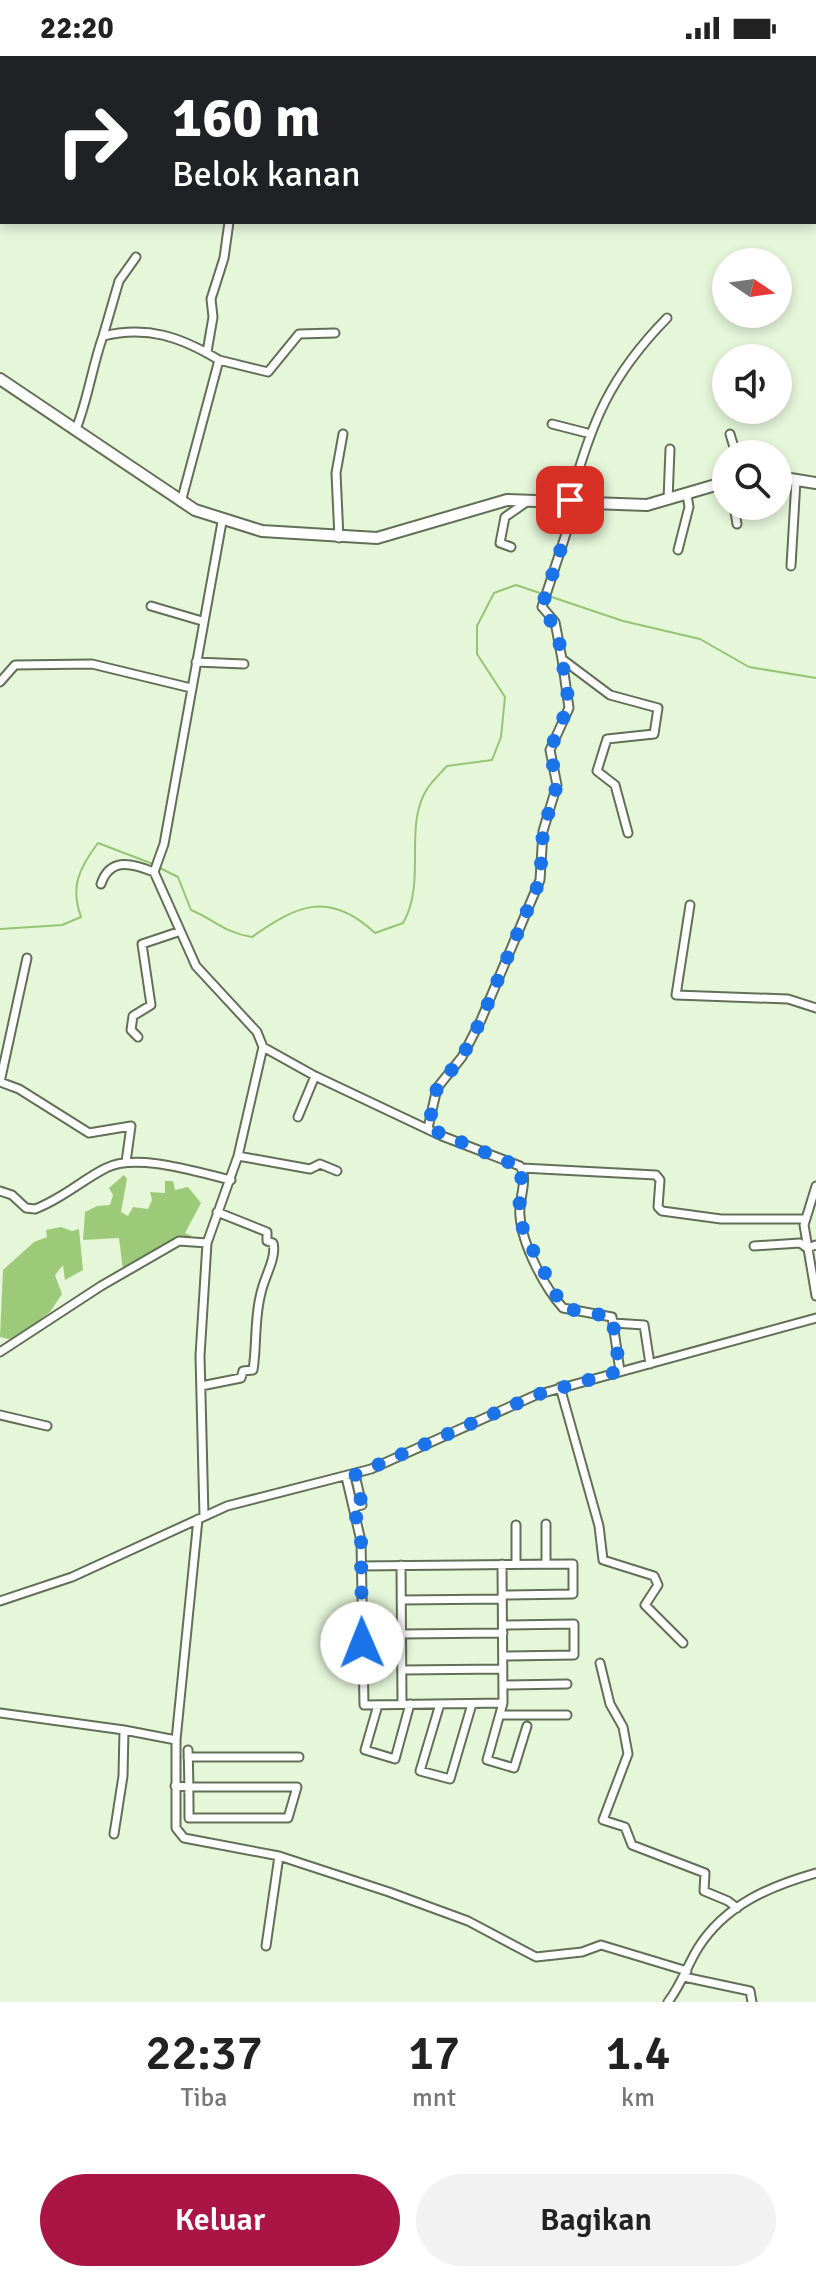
<!DOCTYPE html>
<html lang="id">
<style>
:root{--surface:#fff;--page:#f2f2f2;--text:#222;--muted:#767676;--accent:#aa1546}
body{margin:0;font-family:Signika,sans-serif;background:var(--page);color:var(--text);height:100vh;display:flex;flex-direction:column;font-size:30px;white-space:nowrap}
*{box-sizing:border-box;margin:0}
p{font-size:26px;color:var(--muted)}
.icon{flex:none;width:44px;height:44px;fill:none;stroke:currentColor;stroke-width:2;stroke-linecap:round;stroke-linejoin:round}
.map{position:relative;height:1946px;overflow:hidden}
.panel{display:flex;flex-direction:column;background:var(--surface);flex:1}
.panel>*{flex:none}
.hud{position:absolute;left:0px;top:0px;width:816px;height:168px;box-shadow:0 4px 12px #0003;background:#202124;color:#fff;overflow:hidden}
.needle{width:52px;rotate:103deg}
.controls{position:absolute;left:712px;top:192px;display:grid;gap:16px}
.controls a{display:grid;place-items:center;width:80px;height:80px;border-radius:50%;background:var(--surface);box-shadow:0 4px 12px #0003;font-size:40px}
.pin{position:absolute;display:grid;place-items:center;width:68px;height:68px;color:#fff;margin:-34px;border-radius:16px;box-shadow:0 4px 12px #0006}
.me{position:absolute;width:88px;margin:-44px;rotate:359deg;stroke-linejoin:round;filter:drop-shadow(0 0 6px #0008)}
.turn{display:flex;align-items:center;gap:28px;height:168px;padding:0 40px;font-size:36px}
.turn .icon{width:104px;height:104px;stroke-width:2.5}
.turn b{display:block;font-size:56px;line-height:68px}
.eta{display:flex;justify-content:space-evenly;align-items:center;height:136px;text-align:center}
.eta b{font-size:48px;font-weight:600;line-height:56px}
.action{display:flex;gap:16px;margin-top:auto;padding:16px 40px}
.action a{flex:1;height:92px;border-radius:48px;background:var(--accent);color:#fff;font-size:32px;font-weight:600;line-height:92px;text-align:center}
.action a+a{background:var(--page);color:var(--text)}
.status{display:flex;justify-content:space-between;align-items:center;height:56px;padding:0 40px;background:var(--surface);direction:ltr}
.status svg{height:22px;fill:currentColor}
.map>svg:first-child{display:block}
.forest{fill:#9dca79}
.lines{fill:none;stroke-linecap:round;stroke-linejoin:round}
.stream{stroke:#97c474;stroke-width:2}
.minor-casing{stroke:#617056;stroke-width:11}
.secondary-casing{stroke:#617056;stroke-width:14}
.minor{stroke:#fff;stroke-width:7}
.secondary{stroke:#fff;stroke-width:10}
.route{stroke:#1a73e8;stroke-width:14;stroke-dasharray:0 25.2}
</style>
<div class="status"><b>22:20</b><svg viewBox="0 0 49 12"><path d="M0 12V9h3v3zM5 12V6h3v6zM10 12V3h3v9zM15 12V0h3v12zM26 1h20v11H26zM47 4h2v5h-2z"/></svg></div>
<div class="map">
<svg width="816" height="1946" viewBox="0 0 816 1946">
<rect width="100%" height="100%" fill="#e5f6d9"/>
<path class="forest" d="M124,1119l3,4 -6,33 7,4 5,-9 15,2 4,-9 -2,-8 15,1v-12h8l2,9 13,-3 13,16 -16,30 7,3 -69,34 -4,-32 -36,2 2,-28 12,-6 13,-1 3,-10 -4,-7z
M61,1171l11,4 7,-2 4,41 -18,10 -2,-15 -8,10 7,19 -12,18 -37,28 -13,-3 3,-67 31,-28 13,-5 -1,-7z"/>
<g class="lines">
<path class="stream" d="M158,811l20,10 13,33c24,10 34,23 61,27 45,-32 77,-47 123,-4l28,-10c24,-41 0,-96 24,-134 5,-8 14,-16 20,-23l45,-6 9,-23 4,-40 -28,-43v-28l17,-33 22,-8 107,36 77,18 49,28 67,11
M0,873l62,-4 19,-8c-11,-30 -2,-49 17,-74l55,21"/>
<g class="minor-casing">
<path id="minor" d="M303,0l3,2
M92,2v-2
M333,2l10,-2
M0,49l2,-1
M103,280l16,-55 17,-24
M207,296l6,-35 -2,-18 13,-41 5,-36
M219,304l49,12 31,-38 36,-1
M552,368l39,10
M76,373c12,-30 16,-62 27,-93 44,-11 78,1 116,24l-38,142
M730,378l6,20
M570,444c21,-77 40,-124 97,-182
M577,444l-35,107 13,15 7,37 48,36 48,13 -4,26 -47,5 -10,32 18,14 13,48
M668,444l2,-51
M734,450l3,18
M339,482l-3,-65 7,-39
M511,491l-11,-4 5,-26 23,-16
M678,494l11,-43 -2,-12
M791,510l5,-86
M151,550l51,15
M196,606l48,2
M0,626l15,-17 77,-1 99,24
M101,828c9,-27 31,-21 53,-12
M690,849l-14,90 112,4 28,9
M27,902l-27,124 19,7 70,44 42,-7 -5,36
M138,981l-7,-7 2,-14 18,-11 -9,-61 36,-12
M263,991l52,29 127,60 78,30c9,13 -2,34 0,50 2,28 24,71 43,92l49,9 8,54
M298,1061l17,-41
M428,1072l9,-40 25,-31 19,-37 59,-140 3,-49 14,-46 -7,-35 19,-42 -7,-49
M238,1100l72,13 10,-5 17,7
M522,1112l134,7 4,5 -2,27 4,4 59,8h83
M816,1130l-12,39 12,71
M0,1135l12,4 14,13 9,1c27,-10 47,-29 71,-41 30,-16 94,5 125,12
M754,1190l46,-3 7,5 9,-3
M613,1267l31,2 6,39
M0,1296l101,-66 78,-45 28,2
M201,1330l40,-8 2,-7 10,-1c4,-25 1,-51 8,-77 3,-16 16,-35 12,-50l-6,-2v-9l-50,-20
M560,1331l39,139 4,34 51,16 4,9 -13,20 38,38
M0,1359l47,11
M346,1421l15,64 3,164 139,-2 -1,-139
M354,1451l8,-2 -7,-30
M204,1460l-4,-160 7,-113 31,-87 25,-109 -6,-15 -61,-66 -42,-94 10,-28 58,-322
M198,1463l-22,221v88l8,10 95,18 110,36 79,29 68,36 46,-5 19,-7 86,26
M546,1468v40
M516,1469v39
M401,1509l1,139
M360,1510l213,-2v30l-71,1
M401,1544l101,-1
M0,1545l72,-24 155,-71 144,-37 165,-74 280,-77
M503,1569l71,-1v31l-71,1
M401,1578l102,-1
M600,1607l10,41 13,23 5,27 -25,66 22,7 7,18 73,28 -1,18 24,10 9,7
M402,1614l101,-1
M503,1629l64,-1
M503,1647l-16,57 27,8 13,-42
M440,1648l-20,67 30,8 22,-75
M378,1649l-13,45 30,9 15,-55
M0,1657l124,17 -1,46 -9,58
M501,1659h66
M124,1674l52,10
M188,1701h111
M175,1730l14,1h108l-9,31h-99c0,-23 0,-45 -1,-68
M266,1890l13,-90
M684,1921l66,14 2,11
M668,1946c13,-17 19,-36 30,-54 27,-43 72,-62 118,-75"/>
</g>
<g class="secondary-casing">
<path id="secondary" d="M0,323l195,131 67,21 115,7 130,-38 140,5 79,-23
M778,421l38,6"/>
</g>
<use href="#minor" class="minor"/>
<use href="#secondary" class="secondary"/>
</g>
<g class="lines">
<path class="route" d="M362,1587l-1,-102 -7,-34 8,-2 -7,-30 181,-80 84,-24 -8,-54 -49,-9 -39,-75 -5,-20 3,-45 -94,-40 9,-40 25,-31 19,-37 59,-140 3,-49 14,-46 -7,-35 19,-46 -11,-70 -16,-28 35,-106h-7"/>
</g>
</svg>
<div class="controls">
<a><svg class="needle" viewBox="-14 -14 28 28"><path d="M0-13l5 13h-10z" fill="#e53935"/><path d="M0 13l5-13h-10z" fill="#767676"/></svg></a>
<a><svg class="icon" aria-label="sound" viewBox="0 0 24 24"><path d="M4 9h4l5-4v14l-5-4H4zM17 9q2 3 0 6"/></svg></a>
<a><svg class="icon" aria-label="search" viewBox="0 0 24 24"><circle cx="10" cy="10" r="6"/><path d="M15 15l6 6"/></svg></a>
</div>
<div class="pin" style="left:570px;top:444px;background:#d93025"><svg class="icon" aria-label="arrive" viewBox="0 0 24 24"><path d="M6 21V4h12l-3 4 3 4H6"/></svg></div>
<svg class="me" style="left:362px;top:1587px" viewBox="-20 -20 40 40"><circle r="19" fill="#fff"/><path d="M0-13L10 11 0 6-10 11z" fill="#1a73e8"/></svg>
<div class="hud">
<div class="turn"><svg class="icon" aria-label="right" viewBox="0 0 24 24"><path d="M7 20v-9h11M14 6l5 5-5 5"/></svg><div><b>160 m</b>Belok kanan</div></div>
</div>
</div>
<section class="panel">
<div class="eta">
<div><b>22:37</b><p>Tiba</p></div>
<div><b>17</b><p>mnt</p></div>
<div><b>1.4</b><p>km</p></div>
</div>
<div class="action"><a>Keluar</a><a>Bagikan</a></div>
</section>
